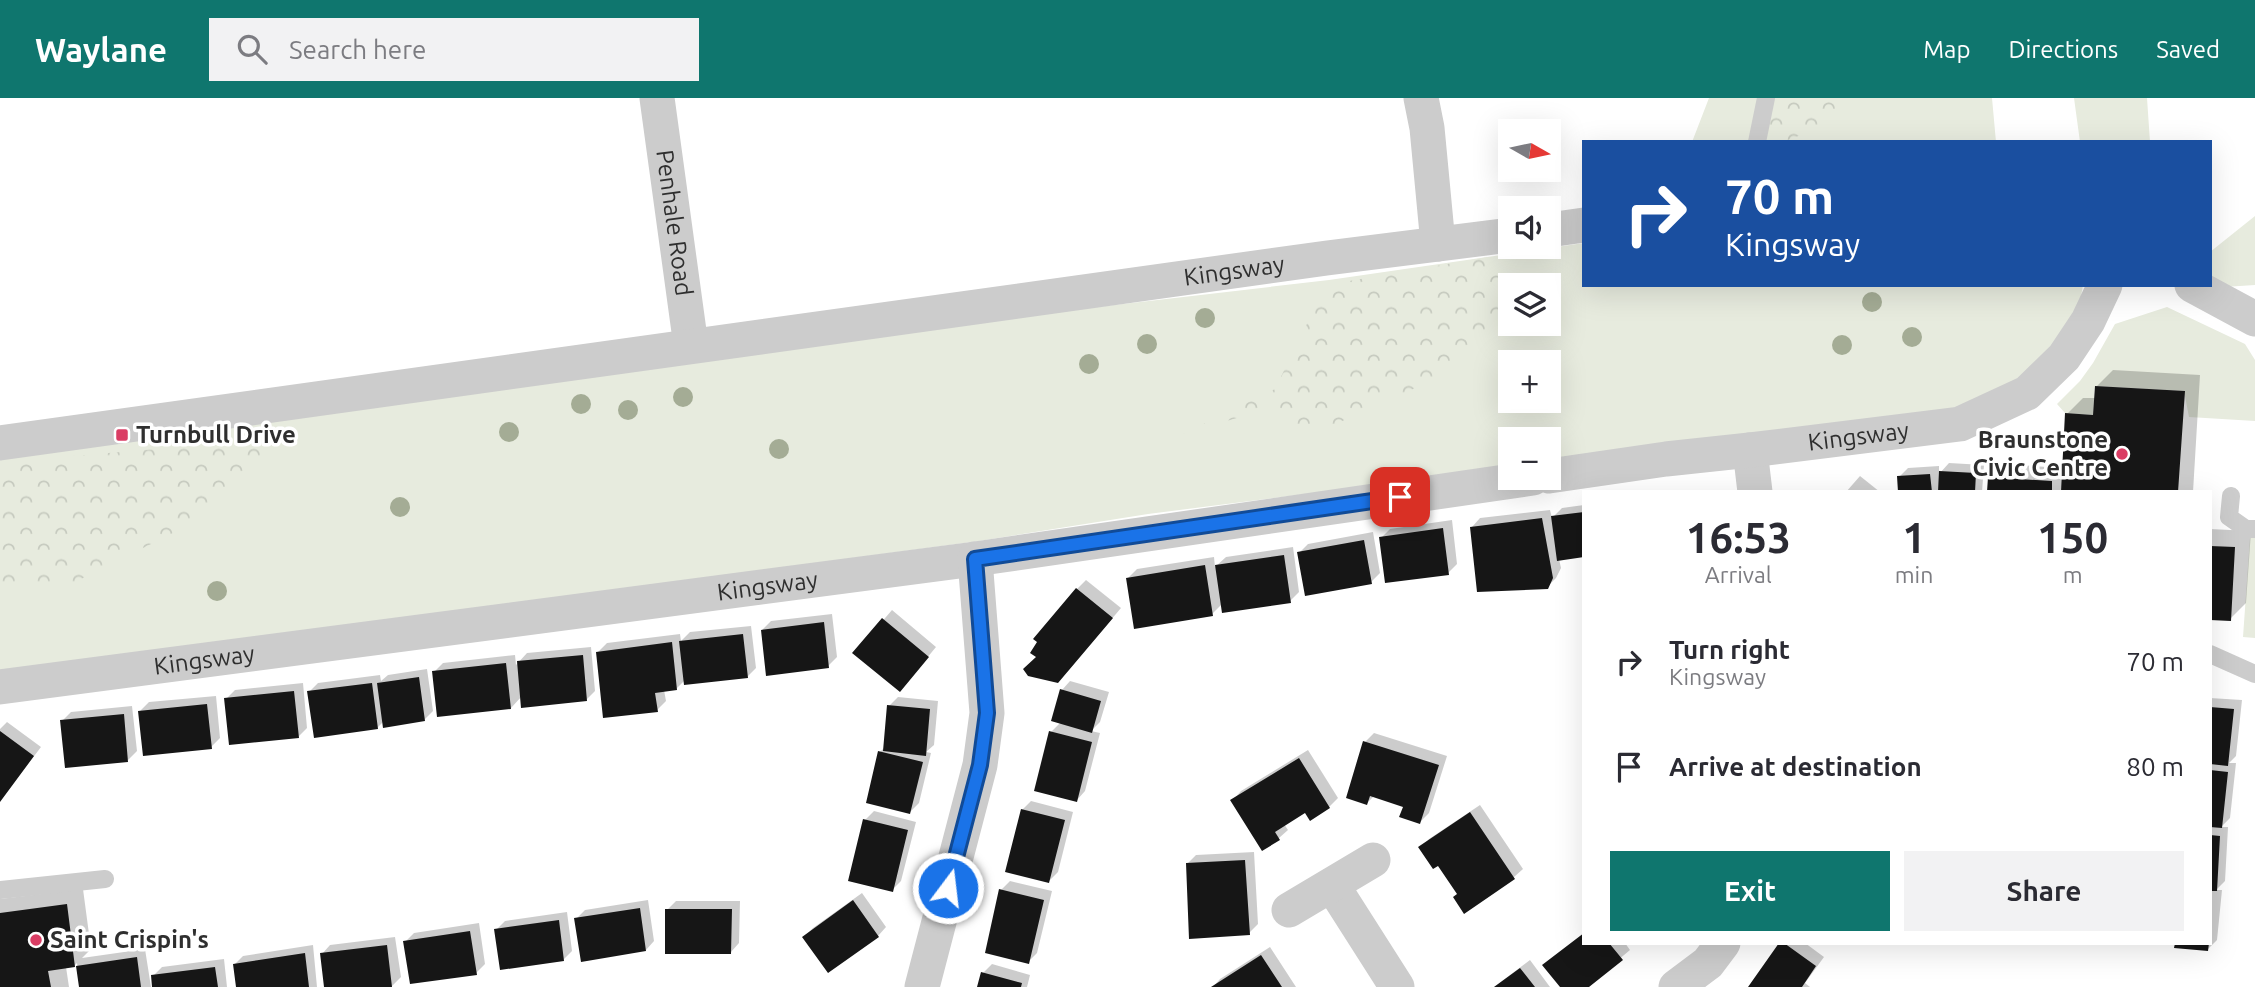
<!DOCTYPE html>
<meta charset="utf-8">
<style>
:root{--surface:#fff;--page:#f2f2f3;--text:#2b2b33;--muted:#7c7c81;--accent:#0f766e}
body{margin:0;font-family:Ubuntu,sans-serif;background:var(--page);color:var(--text);height:100vh;display:flex;flex-direction:column;font-size:26px;white-space:nowrap}
*{box-sizing:border-box;margin:0}
p{font-size:23px;color:var(--muted)}
.icon{flex:none;width:38px;height:38px;fill:none;stroke:currentColor;stroke-width:2;stroke-linecap:round;stroke-linejoin:round}
.map{position:relative;flex:1;overflow:hidden}
.panel{position:absolute;left:1582px;top:392px;width:630px;height:455px;display:flex;flex-direction:column;background:var(--surface);border-radius:0px;box-shadow:0 7px 28px #0002}
.panel>*{flex:none}
.banner{position:absolute;left:1582px;top:42px;width:630px;height:147px;border-radius:0px;box-shadow:0 7px 28px #0002;background:#1a4fa0;color:#fff;overflow:hidden}
.needle{width:46px;rotate:99deg}
.buttons{position:absolute;left:1498px;top:21px;display:grid;gap:14px}
.buttons a{display:grid;place-items:center;width:63px;height:63px;border-radius:0px;background:var(--surface);box-shadow:0 7px 28px #0002;font-size:35px}
.pin{position:absolute;display:grid;place-items:center;width:60px;height:60px;color:#fff;margin:-30px;border-radius:14px;box-shadow:0 4px 10px #0006}
.me{position:absolute;width:77px;margin:-38px;rotate:15deg;stroke-linejoin:round;filter:drop-shadow(0 0 5px #0008)}
.turn{display:flex;align-items:center;gap:24px;height:147px;padding:0 28px;font-size:32px}
.turn .icon{width:91px;height:91px;stroke-width:2.5}
.turn b{display:block;font-size:49px;line-height:60px}
.eta{display:flex;justify-content:space-evenly;align-items:center;height:119px;text-align:center}
.eta b{font-size:42px;font-weight:700;line-height:49px}
.action{display:flex;gap:14px;margin-top:auto;padding:14px 28px}
.action a{flex:1;height:80px;border-radius:0px;background:var(--accent);color:#fff;font-size:28px;font-weight:700;line-height:80px;text-align:center}
.action a+a{background:var(--page);color:var(--text)}
ul{padding:0;list-style:none}
li{display:flex;align-items:center;gap:21px;height:105px;padding:0 28px}
li div{flex:1}
li b{display:block;font-size:26px}
li em{font-style:normal}
header{display:flex;align-items:center;gap:42px;box-sizing:border-box;height:98px;padding:0 35px;background:var(--accent);color:#fff}
header strong{font-size:33px}
nav{display:flex;gap:38px;margin-inline-start:auto;font-size:24px}
.search{width:490px;height:63px;background:var(--page);display:flex;align-items:center;gap:18px;box-sizing:border-box;padding:0 24px;border-radius:0px;color:var(--muted);font-size:26px}
.map>svg:first-child{display:block}
.grass{fill:#e7ebde;fill-rule:evenodd}
.forest{fill:url(#forest-crowns)}
.shadow{fill:#0003}
.building{fill:#161616}
.lines{fill:none;stroke-linecap:round;stroke-linejoin:round}
.service{stroke:#ccc;stroke-width:18}
.minor{stroke:#ccc;stroke-width:35}
.tree{fill:#a4ac95}
.route-casing{stroke:#114b97;stroke-width:18}
.route{stroke:#1a73e8;stroke-width:12}
.poi-dot{fill:#da3d64;stroke:#fff;stroke-width:2.5}
.labels{text-anchor:middle;stroke-width:7;stroke-linejoin:round;paint-order:stroke}
.street-label{font-size:24px;fill:#2f2f2f;stroke:#fff}
.poi-label{font-size:24px;font-weight:bold;fill:#2f2f2f;stroke:#fff;text-anchor:start}
</style>
<header>
<strong>Waylane</strong>
<div class="search"><svg class="icon" aria-label="search" viewBox="0 0 24 24"><circle cx="10" cy="10" r="6"/><path d="M15 15l6 6"/></svg>Search here</div>
<nav><a>Map</a><a>Directions</a><a>Saved</a></nav>
</header>
<div class="map">
<svg width="2255" height="889" viewBox="0 0 2255 889">
<defs>
<pattern id="forest-crowns" width="20" height="18" patternUnits="userSpaceOnUse" patternTransform="scale(1.75)"><rect width="20" height="18" fill="#e7ebde"/><path d="M2 6a3 3 0 1 1 6 0M12 15a3 3 0 1 1 6 0" fill="none" stroke="#c6cabf"/></pattern>
</defs>
<rect width="100%" height="100%" fill="#fff"/>
<path class="grass" d="M1709,0h283l4,44h-304z
M2074,0h73l3,44h-70z
M2255,118v69l-31,2 -14,-8v-27z
M1584,145v42h499l-3,17 -43,73 -95,38 -393,51v-25h-39v29l-362,46 -169,27 -979,132v-214l1071,-149 258,-30zM1510,187h39v39h-39zM1510,264h39v39h-39z
M2167,209l78,37 10,16v61l-66,-4 -5,-26 -89,-5 -2,29 -28,-2 -8,-9 23,-23 13,-18 22,-39z
M2250,440h5v100l-12,-1z"/>
<path class="forest" d="M1771,0h80l-12,22 -56,22h-20z
M1488,159l22,38 1,29 -87,60 -117,53 -40,-28 -84,25 92,-45 51,-104z
M276,341l-77,81 -130,65 -69,2v-125z"/>
<path class="shadow" d="M2113,272l87,5 -7,117h-204l1,-15 13,-13 61,4 3,-54 16,-16h13l1,-12z
M1949,365l35,2 -2,27h-82l-1,-15 9,-9 31,-2v8z
M1860,378l20,16h-34z
M1584,407v51l-25,3 2,9 -5,10 -9,9 -75,-60 8,-9 70,-8 2,8 10,-10z
M1452,422l5,44 -9,9 -67,-35 9,-9z
M2210,431l41,2 -5,72 -16,16 -20,-1z
M1373,434l7,41 -9,9 -72,-29 9,-9z
M1293,449l6,45 -9,9 -68,3 -10,10 -84,-36 9,-9 77,-12 1,10 11,-10z
M1086,482l35,28 -54,64 -29,-15 39,-68z
M892,512l44,37 -28,34 -53,-28z
M832,516l5,43 -9,9 -66,-36 9,-9z
M751,528l5,42 -9,9 -61,2 -10,10 -12,1 2,11 -9,9 -59,-58 9,-9 73,-9 1,7 9,-9z
M591,549l4,44 -9,9 -64,-4 -11,12 -77,-36 9,-9 72,-8 1,10 11,-12z
M427,571l6,42 -9,9 -40,1 -7,7 -68,-36 9,-9 62,-8 1,6 7,-6z
M1070,583l39,11 -9,30 -9,9 9,2 -15,58 -8,9 -26,-68 10,-10 1,-32z
M303,585l4,45 -9,9 -72,-38 9,-9z
M216,598l4,42 -9,9 -71,-36 9,-9z
M898,599l40,4 -4,44 -8,7 5,1 -12,50 -9,9 -30,-60 5,-5 4,-41z
M2210,600l32,2 -6,56 -7,7h7l-6,55 -9,9h7l-3,54 -9,9h6l-5,50 -9,9 -32,-6h34z
M132,608l5,45 -9,9 -66,-39 9,-9z
M7,624l34,25 -41,54v-72z
M1374,635l73,23 -18,57 -9,9 -15,-16 -31,-10 -7,7 -2,-61z
M1308,652l30,48 -9,9 -24,4 -21,13 4,6 -9,8 -17,11 -29,-49 8,-9z
M1031,703l42,11 -15,60 -9,9 -27,-71z
M1480,707l43,64 -9,8 -50,35 -5,-18 -21,-31 -17,-15 8,-9z
M874,713l42,11 -15,59 -9,9 -27,-70z
M1254,754l4,72 -9,9 -62,-69 9,-9z
M1010,783l42,10 -15,62 -9,9 -27,-72z
M83,791l8,60 -9,9 63,-9 6,38h-71l-3,-24 -3,3 -8,1 3,20h-69v-88z
M862,795l24,34 -8,9 -74,1 9,-9z
M648,802l6,41 -8,9 -70,-31 9,-9z
M676,803h64l-1,42 -8,9 -64,-42z
M567,814l5,39 -9,9 -67,-30 9,-9z
M479,825l6,41 -9,9 -71,-31 9,-9z
M1584,835v10h41l5,7 -44,37h-24l-9,-30z
M395,839l6,40 -9,9 -66,1 -4,-33 8,-9z
M1781,845h24l19,14 -19,26 5,4h-60z
M313,847l4,42h-79l-3,-23 8,-8z
M1270,849l26,40h-83l7,-8z
M224,861l3,28h-73l-1,-11 9,-9z
M1530,862l20,27h-56z
M992,866l38,11 -3,12h-48l4,-14z"/>
<path class="building" d="M2095,288l90,5 -7,101h-117l4,-79 28,2z
M1939,373l37,2 -1,19h-37z
M1930,376l2,18h-34l-1,-16z
M1988,379l64,4v11h-65z
M1584,414v45l-27,4 -6,-45z
M1542,420l11,60 -5,11 -71,3 -7,-65z
M1443,430l6,47 -64,8 -6,-46z
M1364,442l8,44 -67,12 -8,-44z
M2210,448l25,1 -4,74 -21,-1z
M1284,457l7,48 -69,10 -7,-48z
M1205,467l8,51 -79,13 -8,-51z
M1076,490l37,30 -55,65 -30,-7 -5,-7 13,-12 -6,-4 7,-11 -4,-3z
M882,520l47,39 -29,35 -48,-39z
M824,524l5,46 -63,8 -5,-46z
M743,536l5,44 -64,7 -5,-44z
M672,544l5,48 -22,3 3,19 -55,6 -7,-66z
M583,557l4,46 -66,7 -4,-47z
M506,565l5,46 -74,8 -5,-46z
M419,579l6,44 -42,7 -6,-45z
M372,585l6,46 -64,9 -7,-47z
M1060,591l41,12 -9,32 -41,-12z
M294,593l5,47 -70,7 -5,-47z
M207,606l5,45 -69,7 -5,-45z
M887,607l43,4 -4,47 -43,-5z
M2210,609l24,2 -6,57 -18,-2z
M124,616l4,48 -63,6 -5,-48z
M0,633l34,25 -34,46z
M1049,633l43,11 -15,60 -43,-11z
M1363,643l76,24 -19,59 -21,-7 4,-10 -33,-11 -3,9 -21,-7z
M878,653l45,11 -13,52 -44,-11z
M1299,660l31,50 -20,13 -5,-8 -30,19 5,8 -18,11 -32,-51z
M2210,672l18,2 -6,56 -12,-1z
M1021,711l44,11 -16,63 -44,-11z
M1470,714l45,67 -51,35 -11,-17 4,-3 -19,-28 -5,3 -15,-22z
M863,721l45,11 -15,62 -45,-11z
M2210,737l10,1 -3,55h-7z
M1245,762l5,75 -61,4 -3,-76z
M999,791l45,11 -15,64 -44,-11z
M853,802l26,37 -51,36 -26,-36z
M67,806l8,63 -27,4 3,16h-51v-74z
M640,810l6,43 -65,11 -7,-44z
M665,811h67l-1,45h-66z
M559,822l5,41 -64,9 -6,-41z
M470,833l7,44 -67,9 -7,-43z
M1584,835v10h25l14,17 -34,27h-29l-18,-22z
M1779,845h5l32,23 -14,21h-54z
M2175,845h34l-1,8 -34,-3z
M387,847l5,42h-68l-4,-34z
M305,855l4,34h-73l-3,-23z
M1261,857l21,32h-71z
M137,859l4,30h-62l-3,-21z
M215,869l3,20h-66l-1,-12z
M1520,870l15,19h-41z
M981,874l41,11 -1,4h-44z"/>
<g class="lines">
<path class="service" d="M1757,44l9,-44
M2231,398l-2,21 17,12h9
M2210,556l45,20
M0,792l105,-11"/>
<g class="minor">
<path id="s1" d="M657,0l34,248"/>
<path d="M1421,0l6,30 11,116"/>
<path d="M1549,132l35,-5"/>
<path d="M2192,187l63,34"/>
<path id="s2" d="M0,345l1327,-185 183,-23"/>
<path d="M1750,352l5,42"/>
<path id="s3" d="M1549,378l117,-17 84,-9 210,-26 67,-31 37,-36 24,-36 17,-36"/>
<path id="s4" d="M0,589l975,-128 558,-81"/>
<path d="M1332,787l65,102"/>
<path d="M1289,812l84,-50"/>
<path d="M922,889l58,-222 7,-52 -12,-154"/>
<path d="M1676,889l32,-24 15,-20"/>
</g>
</g>
<g class="tree">
<circle cx="1872" cy="204" r="10"/>
<circle cx="1205" cy="220" r="10"/>
<circle cx="1912" cy="239" r="10"/>
<circle cx="1147" cy="246" r="10"/>
<circle cx="1842" cy="247" r="10"/>
<circle cx="1089" cy="266" r="10"/>
<circle cx="683" cy="299" r="10"/>
<circle cx="581" cy="306" r="10"/>
<circle cx="628" cy="312" r="10"/>
<circle cx="509" cy="334" r="10"/>
<circle cx="779" cy="351" r="10"/>
<circle cx="400" cy="409" r="10"/>
<circle cx="217" cy="493" r="10"/>
</g>
<g class="lines">
<g class="route-casing">
<path id="route" d="M948,790l32,-123 7,-52 -12,-154 425,-62"/>
</g>
<use href="#route" class="route"/>
</g>
<g class="poi-dot">
<rect x="115" y="330" width="14" height="14" rx="3.5"/>
<circle cx="2122" cy="356" r="7"/>
<circle cx="36" cy="842" r="7"/>
</g>
<g class="labels">
<g class="street-label">
<text dy="8" stroke="none"><textPath href="#s1" startOffset="126">Penhale Road</textPath></text>
<text dy="8" stroke="none"><textPath href="#s2" startOffset="1246">Kingsway</textPath></text>
<text dy="8" stroke="none"><textPath href="#s3" startOffset="312">Kingsway</textPath></text>
<text dy="8" stroke="none"><textPath href="#s4" startOffset="774">Kingsway</textPath></text>
<text dy="8" stroke="none"><textPath href="#s4" startOffset="206">Kingsway</textPath></text>
</g>
<g class="poi-label">
<text x="136" y="345">Turnbull Drive</text>
<text x="2108" y="350" text-anchor="end">Braunstone<tspan x="2108" dy="28">Civic Centre</tspan></text>
<text x="50" y="850">Saint Crispin's</text>
</g>
</g>
</svg>
<div class="buttons">
<a><svg class="needle" viewBox="-14 -14 28 28"><path d="M0-13l5 13h-10z" fill="#e53935"/><path d="M0 13l5-13h-10z" fill="#7c7c81"/></svg></a>
<a><svg class="icon" aria-label="sound" viewBox="0 0 24 24"><path d="M4 9h4l5-4v14l-5-4H4zM17 9q2 3 0 6"/></svg></a>
<a><svg class="icon" aria-label="layers" viewBox="0 0 24 24"><path d="M12 4l9 5-9 5-9-5zM3 14l9 5 9-5"/></svg></a>
<a>+</a>
<a>−</a>
</div>
<div class="pin" style="left:1400px;top:399px;background:#d93025"><svg class="icon" aria-label="arrive" viewBox="0 0 24 24"><path d="M6 21V4h12l-3 4 3 4H6"/></svg></div>
<svg class="me" style="left:948px;top:790px" viewBox="-20 -20 40 40"><circle r="17" fill="#1a73e8" stroke="#fff" stroke-width="3"/><path d="M0-11L8 9 0 5-8 9z" fill="#fff"/></svg>
<div class="banner">
<div class="turn"><svg class="icon" aria-label="right" viewBox="0 0 24 24"><path d="M7 20v-9h11M14 6l5 5-5 5"/></svg><div><b>70 m</b>Kingsway</div></div>
</div>
<section class="panel">
<div class="eta">
<div><b>16:53</b><p>Arrival</p></div>
<div><b>1</b><p>min</p></div>
<div><b>150</b><p>m</p></div>
</div>
<ul>
<li><svg class="icon" aria-label="right" viewBox="0 0 24 24"><path d="M7 20v-9h11M14 6l5 5-5 5"/></svg><div><b>Turn right</b><p>Kingsway</p></div><em>70 m</em></li>
<li><svg class="icon" aria-label="arrive" viewBox="0 0 24 24"><path d="M6 21V4h12l-3 4 3 4H6"/></svg><div><b>Arrive at destination</b></div><em>80 m</em></li>
</ul>
<div class="action"><a>Exit</a><a>Share</a></div>
</section>
</div>
